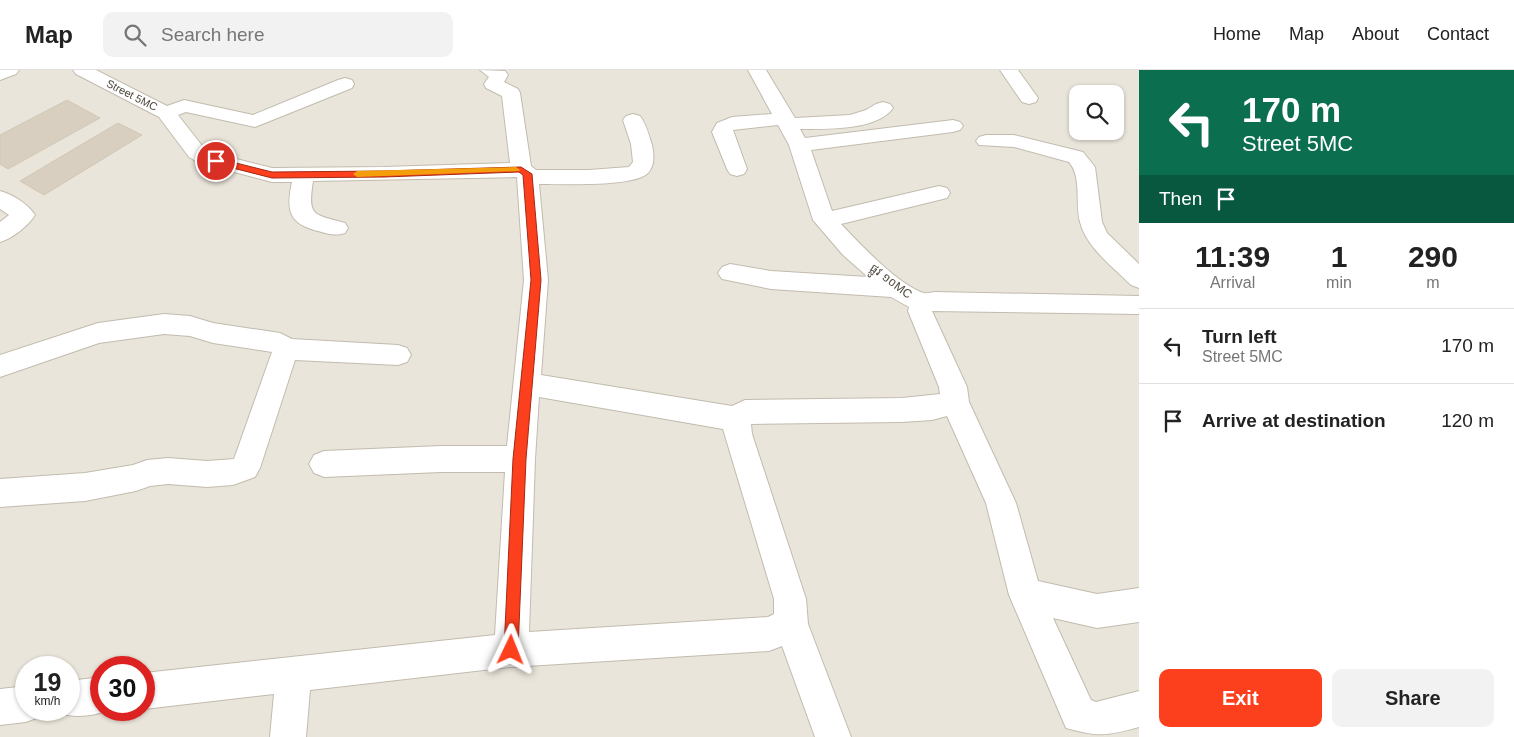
<!DOCTYPE html>
<meta charset="utf-8">
<style>
:root{--surface:#fff;--page:#f2f2f2;--text:#222;--muted:#767676;--line:#e0e0e0;--accent:#fc3f1d}
body{margin:0;font-family:Arial,"Noto Sans Khmer",sans-serif;background:var(--page);color:var(--text);height:100vh;display:flex;flex-direction:column;font-size:19px;white-space:nowrap}
*{box-sizing:border-box;margin:0}
p{font-size:16px;color:var(--muted)}
.icon{flex:none;width:28px;height:28px;fill:none;stroke:currentColor;stroke-width:2;stroke-linecap:round;stroke-linejoin:round}
.map{position:relative;flex:1;overflow:hidden}
.panel{display:flex;flex-direction:column;background:var(--surface);width:375px}
.panel>*{flex:none}
.guide{background:#0b6e4f;color:#fff;overflow:hidden}
.controls{position:absolute;left:1069px;top:15px;display:grid;gap:10px}
.controls a{display:grid;place-items:center;width:55px;height:55px;border-radius:10px;background:var(--surface);box-shadow:0 1px 4px #0004;font-size:25px}
.speed{position:absolute;left:15px;top:586px;display:flex;gap:10px;font-size:25px;font-weight:700;text-align:center}
.speed>*{display:grid;place-content:center;width:65px;height:65px;border-radius:50%;background:var(--surface);box-shadow:0 1px 4px #0004;line-height:1}
.speed small{font-size:12px;font-weight:400}
.speed .limit{border:8px solid #d22;background:#fff;color:#111}
.pin{position:absolute;display:grid;place-items:center;width:42px;height:42px;color:#fff;margin:-21px;border:2px solid #fff;border-radius:50%;box-shadow:0 1px 5px #0007}
.me{position:absolute;width:55px;margin:-28px;rotate:2deg;stroke-linejoin:round;filter:drop-shadow(0 0 4px #0008)}
.turn{display:flex;align-items:center;gap:18px;height:105px;padding:0 20px;font-size:22px}
.turn .icon{width:65px;height:65px;stroke-width:2.5}
.turn b{display:block;font-size:35px;line-height:42px}
.then{display:flex;align-items:center;height:48px;padding:0 20px;background:#0003;gap:10px;font-size:19px}
.eta{display:flex;justify-content:space-evenly;align-items:center;height:85px;text-align:center}
.eta b{font-size:30px;font-weight:600;line-height:35px}
.primary-button{display:flex;gap:10px;margin-top:auto;padding:10px 20px}
.primary-button a{flex:1;height:58px;border-radius:10px;background:var(--accent);color:#fff;font-size:20px;font-weight:600;line-height:58px;text-align:center}
.primary-button a+a{background:var(--page);color:var(--text)}
ul{padding:0;list-style:none}
li{display:flex;align-items:center;gap:15px;height:75px;padding:0 20px;border-top:1px solid var(--line)}
li div{flex:1}
li b{display:block;font-size:19px}
li em{font-style:normal}
header{display:flex;align-items:center;gap:30px;box-sizing:border-box;height:70px;padding:0 25px;background:var(--surface);border-bottom:1px solid var(--line)}
header strong{font-size:24px}
nav{display:flex;gap:28px;margin-inline-start:auto;font-size:18px}
.search{width:350px;height:45px;background:var(--page);display:flex;align-items:center;gap:12px;box-sizing:border-box;padding:0 18px;border-radius:10px;color:var(--muted);font-size:19px}
main{display:flex;flex:1;min-height:0}
.map>svg:first-child{display:block}
.residential{fill:#eae5da;fill-rule:evenodd}
.building{fill:#d8cfc1;stroke:#d3c7b4}
.lines{fill:none;stroke-linecap:round;stroke-linejoin:round}
.minor-casing{stroke:#c2bbae;stroke-width:2}
.minor{fill:#fff;fill-rule:evenodd}
.route{fill:#fc3f1d;stroke:#a42913}
.slow{fill:#f59e0b}
.labels{text-anchor:middle;stroke-width:4;stroke-linejoin:round;paint-order:stroke}
.far-street-label{font-size:11px;fill:#4b4439;stroke:#fff}
.street-label{font-size:12px;fill:#4b4439;stroke:#fff}
</style>
<header>
<strong>Map</strong>
<div class="search"><svg class="icon" aria-label="search" viewBox="0 0 24 24"><circle cx="10" cy="10" r="6"/><path d="M15 15l6 6"/></svg>Search here</div>
<nav><a>Home</a><a>Map</a><a>About</a><a>Contact</a></nav>
</header>
<main>
<div class="map">
<svg width="1139" height="667" viewBox="0 0 1139 667">
<rect width="100%" height="100%" fill="#f6f3ec"/>
<path class="residential" d="M0,0h1139v667h-1139zM1078,24h37v37h-37zM26,598h43v42h-43zM101,598h43v42h-43z"/>
<path class="building" d="M67,30l33,18 -92,51 -8,-5v-29z
M118,53l24,12 -98,60 -24,-14z"/>
<g class="lines">
<g class="minor-casing">
<path id="minor" d="M0,0h19l-3,4 -16,6z
M73,0h23l71,36 17,-6 69,15 85,-35 7,-2 7,2 2,4 -2,4 -97,39 -69,-15 -8,3 25,32 10,6 59,15 112,-1 126,-4 -8,-67 -16,-8 -2,-4 5,-7 -9,-7 25,1 3,4 -4,7 14,7 2,4 11,73 5,4h53l40,-3 4,-5 -2,-18 -8,-24 3,-4 7,-2 7,2c6,8 9,19 12,29 2,9 3,22 -5,29 -16,13 -86,10 -108,10l9,96 -7,95 191,31 13,-6 157,-2 38,-4 -1,-7 -31,-76 1,-4 -18,-10 -120,-8 -49,-10 -4,-6 4,-6 8,-3 41,7 97,6 -25,-22 -30,-35 -24,-75 -11,-20 -45,5 14,39 -3,5 -7,2 -7,-2 -3,-5 -15,-37 5,-9 15,-6 40,-3 -24,-44h18l29,48 55,-3 16,-5 10,-6 7,-2 7,2 3,4c-16,23 -68,21 -93,21l5,9 148,-18 7,2 3,4 -3,4 -7,2 -142,18 21,61 107,-25 8,2 3,5 -3,5 -106,26c18,19 57,61 83,69 3,1 7,-1 11,-1l204,4v18l-207,-3 35,76 2,15 47,101 22,78 59,13 42,-6v34l-42,6 -44,-10 38,82 5,2 43,-11v36c-33,9 -40,10 -73,1l-57,-133 -23,-92 -39,-87 -15,4 -30,2 -151,2 1,10 54,165 2,25 43,113h-36l-33,-91 -13,5 -258,16 -201,23 -4,47h-36l4,-43 -130,15v-36l351,-38 10,-163h-64l-117,5 -10,-4 -5,-9 5,-9 10,-4 117,-5h66l17,-166 -7,-103 -204,4c-6,37 1,33 32,42l3,5 -3,5c-10,3 -17,1 -27,-2 -30,-7 -32,-22 -26,-49h-20l-73,-19 -10,-6 -30,-40 -83,-43zM539,327l184,32 51,170v15l-6,3 -239,15 6,-173z
M1000,0h18l20,28 -2,4 -7,2 -7,-2z
M986,65h28l69,17 12,15 7,55 5,11 32,31v24l-8,-3c-18,-18 -45,-38 -51,-63 -5,-19 2,-45 -11,-60l-55,-15 -35,-2 -3,-4 3,-4z
M0,121c12,3 28,13 35,24 -7,11 -22,23 -35,27v-20l9,-7 -9,-6z
M164,244l26,2 23,7 67,10 12,6 106,6 9,3 4,7 -4,7 -9,3 -103,-5 -35,108 -5,9 -22,8 -26,2 -39,-3 -18,2 -14,5 -51,10 -85,6v-28l85,-6 48,-8 14,-5 21,-2 39,3 27,-2 38,-107 -59,-9 -23,-7 -26,-2 -65,9 -99,34v-22l98,-32z
M101,607v33h7c-16,7 -36,8 -52,2v-2h13v-29z
M26,616v24h15l-2,7 -13,5 -26,3v-36z"/>
</g>
<use href="#minor" class="minor"/>
</g>
<path class="route" d="M216,88l56,14 112,-1 137,-4 11,7 9,106 -15,179 -8,191 -2,5 -5,2 -5,-2 -2,-5 9,-191 18,-179 -8,-105 -4,-3 -135,5 -112,1 -59,-15v-4z"/>
<path class="slow" d="M516,97l4,3 -1,1 -162,6 -4,-3 4,-3z"/>
<g class="labels">
<g class="far-street-label">
<text transform="translate(132 25) rotate(27)" y="4">Street 5MC</text>
</g>
<g class="street-label">
<text transform="translate(891 211) rotate(37)" y="4">ផ្លូវ ១០MC</text>
</g>
</g>
</svg>
<div class="controls">
<a><svg class="icon" aria-label="search" viewBox="0 0 24 24"><circle cx="10" cy="10" r="6"/><path d="M15 15l6 6"/></svg></a>
</div>
<div class="speed"><div>19<small>km/h</small></div><div class="limit">30</div></div>
<div class="pin" style="left:216px;top:91px;background:#d93025"><svg class="icon" aria-label="arrive" viewBox="0 0 24 24"><path d="M6 21V4h12l-3 4 3 4H6"/></svg></div>
<svg class="me" style="left:511px;top:580px" viewBox="-20 -20 40 40"><path d="M0-17L14 15 0 8-14 15z" fill="#fc3f1d" stroke="#fff" stroke-width="4"/></svg>
</div>
<section class="panel">
<div class="guide">
<div class="turn"><svg class="icon" aria-label="left" viewBox="0 0 24 24"><path d="M17 20v-9H6M10 6l-5 5 5 5"/></svg><div><b>170 m</b>Street 5MC</div></div>
<div class="then">Then<svg class="icon" aria-label="arrive" viewBox="0 0 24 24"><path d="M6 21V4h12l-3 4 3 4H6"/></svg></div>
</div>
<div class="eta">
<div><b>11:39</b><p>Arrival</p></div>
<div><b>1</b><p>min</p></div>
<div><b>290</b><p>m</p></div>
</div>
<ul>
<li><svg class="icon" aria-label="left" viewBox="0 0 24 24"><path d="M17 20v-9H6M10 6l-5 5 5 5"/></svg><div><b>Turn left</b><p>Street 5MC</p></div><em>170 m</em></li>
<li><svg class="icon" aria-label="arrive" viewBox="0 0 24 24"><path d="M6 21V4h12l-3 4 3 4H6"/></svg><div><b>Arrive at destination</b></div><em>120 m</em></li>
</ul>
<div class="primary-button"><a>Exit</a><a>Share</a></div>
</section>
</main>
